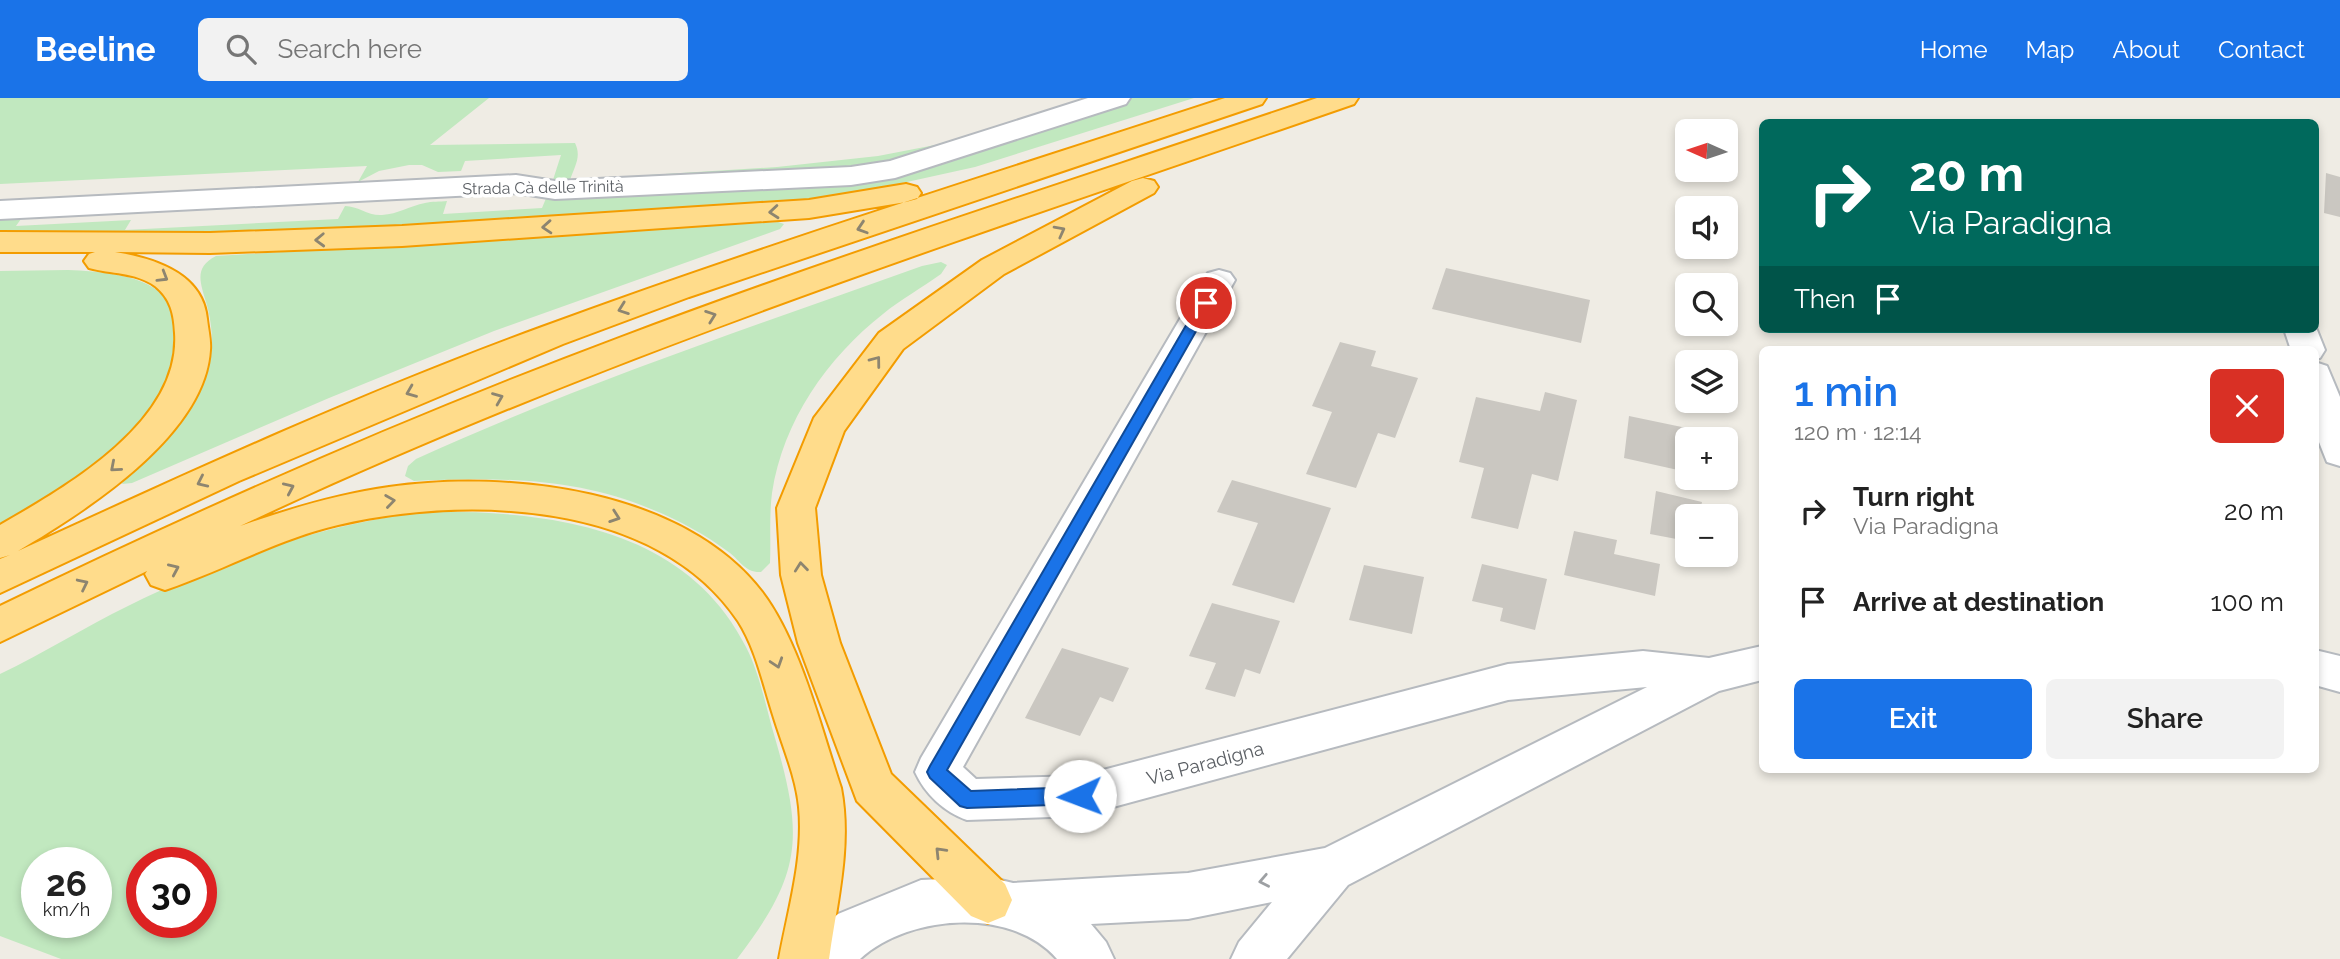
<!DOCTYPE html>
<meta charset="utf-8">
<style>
:root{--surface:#fff;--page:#f2f2f2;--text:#222;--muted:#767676;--accent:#1a73e8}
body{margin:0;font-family:Raleway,sans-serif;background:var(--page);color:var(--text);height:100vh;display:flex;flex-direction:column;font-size:26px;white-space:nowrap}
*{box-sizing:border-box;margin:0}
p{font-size:23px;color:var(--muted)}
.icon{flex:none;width:38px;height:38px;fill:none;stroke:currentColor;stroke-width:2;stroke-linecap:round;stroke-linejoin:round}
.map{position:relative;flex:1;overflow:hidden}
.details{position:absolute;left:1759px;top:248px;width:560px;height:427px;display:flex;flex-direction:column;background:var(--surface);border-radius:10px;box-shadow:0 4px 10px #0003}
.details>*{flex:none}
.banner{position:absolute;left:1759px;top:21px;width:560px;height:214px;border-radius:10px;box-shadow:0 4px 10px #0003;background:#00695c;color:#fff;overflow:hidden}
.needle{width:46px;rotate:273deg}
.controls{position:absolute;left:1675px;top:21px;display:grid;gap:14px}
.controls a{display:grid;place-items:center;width:63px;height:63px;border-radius:10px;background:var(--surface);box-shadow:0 4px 10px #0003;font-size:35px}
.speed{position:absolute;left:21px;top:749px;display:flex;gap:14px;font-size:35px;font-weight:700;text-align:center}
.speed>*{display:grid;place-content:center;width:91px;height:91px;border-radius:50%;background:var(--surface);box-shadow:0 4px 10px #0003;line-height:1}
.speed small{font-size:18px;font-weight:400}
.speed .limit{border:10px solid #d22;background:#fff;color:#111}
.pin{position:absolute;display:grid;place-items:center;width:60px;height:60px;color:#fff;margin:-30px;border:4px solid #fff;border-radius:50%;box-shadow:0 2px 7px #0007}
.me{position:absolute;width:77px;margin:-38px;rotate:268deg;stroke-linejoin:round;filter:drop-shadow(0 0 5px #0008)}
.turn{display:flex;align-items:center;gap:24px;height:147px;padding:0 35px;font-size:32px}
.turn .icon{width:91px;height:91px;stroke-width:2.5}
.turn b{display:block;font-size:49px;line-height:60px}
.then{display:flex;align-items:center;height:66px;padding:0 35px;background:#0003;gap:14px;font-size:26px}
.round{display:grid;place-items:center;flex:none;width:74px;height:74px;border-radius:10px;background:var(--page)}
.headline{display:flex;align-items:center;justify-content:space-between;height:119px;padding:0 35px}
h1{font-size:42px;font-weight:600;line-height:52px;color:var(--accent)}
.cta{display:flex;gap:14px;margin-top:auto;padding:14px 35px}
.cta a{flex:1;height:80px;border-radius:10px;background:var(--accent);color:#fff;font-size:28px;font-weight:600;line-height:80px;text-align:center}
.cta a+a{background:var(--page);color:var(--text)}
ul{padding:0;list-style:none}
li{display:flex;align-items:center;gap:21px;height:91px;padding:0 35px}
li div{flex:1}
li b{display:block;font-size:26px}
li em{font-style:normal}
header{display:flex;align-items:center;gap:42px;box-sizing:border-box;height:98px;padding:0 35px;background:var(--accent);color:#fff}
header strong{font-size:33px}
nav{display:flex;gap:38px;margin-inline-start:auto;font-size:24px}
.search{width:490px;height:63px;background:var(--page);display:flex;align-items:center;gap:18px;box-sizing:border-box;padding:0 24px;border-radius:10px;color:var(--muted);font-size:26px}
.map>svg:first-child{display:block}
.green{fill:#c1e8bf;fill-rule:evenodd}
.building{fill:#cac7c1}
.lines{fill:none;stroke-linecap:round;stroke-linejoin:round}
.minor-casing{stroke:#b6babf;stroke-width:4}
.highway-casing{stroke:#f39c00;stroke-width:4}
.minor{fill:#fff;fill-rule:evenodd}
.highway{fill:#ffdc8b;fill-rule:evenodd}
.oneway{stroke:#8d8570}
.oneway2{stroke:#9da0a3}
.route{fill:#1a73e8;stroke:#114b97;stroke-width:2}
.labels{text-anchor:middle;stroke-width:7;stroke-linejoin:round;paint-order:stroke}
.far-street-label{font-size:16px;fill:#5c6065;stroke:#fff}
.street-label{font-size:19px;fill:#5c6065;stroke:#fff}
</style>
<header>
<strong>Beeline</strong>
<div class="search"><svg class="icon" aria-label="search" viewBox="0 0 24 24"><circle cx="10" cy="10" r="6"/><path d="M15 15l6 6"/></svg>Search here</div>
<nav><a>Home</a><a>Map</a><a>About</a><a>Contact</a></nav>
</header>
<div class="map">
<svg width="2340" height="861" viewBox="0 0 2340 861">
<rect width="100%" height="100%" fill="#efece4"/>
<path class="green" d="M0,0h489l-59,47 145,-2c7,14 -1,24 -5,37l207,-13 101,-11 57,-11 156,-47 -210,70 -329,15 9,-28 -96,6 -4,10 -23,1 -16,-7h-13l-30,6 -21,11 9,-16 -367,18z
M1131,0h63l-219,69 -109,24 -73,10 -247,19 -329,15 -217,-1v-14l21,-1 -5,7 115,-6 -6,10 213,-11 7,-13c13,0 23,10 37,9 16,-1 28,-9 43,-12 7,-2 15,-1 22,-2l-4,13 99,-6 5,-12 350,-23z
M778,124l6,2 -4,5 -286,102 -165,67 -197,85 -10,1 4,-8c41,-35 82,-74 86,-132 0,-14 -2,-29 -6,-42 -6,-20 -12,-35 10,-46z
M941,164l6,3 -6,9c-19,14 -40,25 -58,40 -56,44 -100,107 -111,179 -3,23 -1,47 -2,70l-9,9c-15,1 -21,-11 -31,-19 -24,-18 -51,-33 -79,-44 -75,-32 -157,-32 -237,-28l-9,-5 3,-10 8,-7c164,-75 336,-132 506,-193z
M68,172c28,1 81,4 99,30 9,13 8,31 8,46 -1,29 -13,55 -31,77 -38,46 -95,77 -144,109v-261z
M423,414c121,-2 262,13 323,135 14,27 20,61 29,91 29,100 27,136 -38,221h-676l-61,-23v-262c44,-21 85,-47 128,-68 93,-46 191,-81 295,-94zM37,765h59v59h-59zM142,765h59v59h-59z"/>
<path class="building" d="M2326,75l14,4v40l-16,-4z
M1446,170l144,32 -9,43 -149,-34z
M1340,244l36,9 -5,15 47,12 -23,60 -17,-5 -22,55 -50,-14 26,-62 -20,-6z
M1545,294l32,8 -19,81 -26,-7 -14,55 -47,-11 13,-50 -25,-6 17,-65 64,14z
M1629,318l72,15v8h-14v33l-63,-14z
M1232,382l99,28 -37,95 -62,-18 26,-62 -41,-11z
M1656,393l46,11 -3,14h-12v25l-37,-7z
M1574,433l43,9 -3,14 46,10 -5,32 -91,-21z
M1482,466l65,15 -12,51 -35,-9 3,-13 -31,-7z
M1364,467l60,12 -12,57 -63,-14z
M1212,505l68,18 -20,53 -15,-5 -10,28 -30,-8 11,-26 -27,-7z
M1062,550l67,20 -16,34 -13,-5 -20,39 -55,-18z"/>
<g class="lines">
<g class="minor-casing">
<path id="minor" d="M1088,0h42l-4,6 -231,74 -44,7 -296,14 -39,-6 -516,26v-18l516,-26 39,6 296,-14 39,-6z
M1219,172l11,3 5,7 -272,487 13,12 104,-3 428,-112 135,-13 66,7 53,-12v34l-43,11 -371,194 -61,74h-56l8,-17 33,-40 -84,17 -97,5 15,18 8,17h-57c-46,-53 -149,-44 -197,0h-62l8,-17 32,-28 83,-34 67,-3 25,6 175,-10 137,-25 322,-161 -139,13 -428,116 -113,4c-23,-8 -42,-26 -52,-48l6,-14 282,-478 5,-7z
M2315,227l10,25 -5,8 -5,1v-9h-24l-7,-21h31z
M2315,264l12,4 13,31v69l-13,-4 -12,-30z
M2315,552l25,6v36l-25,-7z"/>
</g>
<g class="highway-casing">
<path id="highway" d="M1225,0h41l-4,6 -573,193 -126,47 -324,137 -239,112v-34l10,-4 -10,3v-33c66,-38 181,-103 175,-192 -1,-19 -4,-34 -20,-47 -20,-14 -44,-12 -66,-18l-5,-7 5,-7 6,-2h-95v-20l210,1 192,-7 407,-26 97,-16 11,3 4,6 -4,6 -11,3 -97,16 -407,28 -192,7 -95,-1c38,6 88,21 92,67 1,10 4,21 3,31 -5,86 -126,162 -192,201 172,-79 346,-159 524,-224 225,-83 455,-154 683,-229z
M1317,0h41l-4,6c-376,130 -754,252 -1114,422 49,-17 98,-32 149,-39 119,-17 294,2 373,105 38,50 59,136 79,196 11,57 -4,114 -12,171h-50c9,-49 25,-102 20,-152 -3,-31 -17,-62 -26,-92 -10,-31 -17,-66 -35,-94 -81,-121 -272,-126 -400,-96 -60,14 -114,45 -173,65l-14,-5 -6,-11 2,-3 -147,71v-36c202,-98 408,-189 619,-268 230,-87 465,-161 698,-240z
M1143,80l11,3 4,6 -4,6 -150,81 -101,75 -59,82 -29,77 6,67 19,68 51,131 114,110 7,16 -7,16 -17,7 -17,-7 -114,-115 -59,-158 -17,-68 -4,-67 37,-90 65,-85 103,-73 150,-79z"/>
</g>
<use href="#minor" class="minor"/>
<use href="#highway" class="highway"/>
</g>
<defs><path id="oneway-chevron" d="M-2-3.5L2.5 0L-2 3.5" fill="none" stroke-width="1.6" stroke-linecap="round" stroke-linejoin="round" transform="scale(1.75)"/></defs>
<g class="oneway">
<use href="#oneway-chevron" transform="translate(774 114) rotate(175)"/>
<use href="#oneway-chevron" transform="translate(547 129) rotate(176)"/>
<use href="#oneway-chevron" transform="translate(862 130) rotate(162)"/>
<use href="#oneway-chevron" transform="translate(1060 133) rotate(-28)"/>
<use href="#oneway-chevron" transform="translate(320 142) rotate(178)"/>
<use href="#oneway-chevron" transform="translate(163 179) rotate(31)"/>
<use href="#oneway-chevron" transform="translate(623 211) rotate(160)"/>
<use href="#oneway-chevron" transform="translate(711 218) rotate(-20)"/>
<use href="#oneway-chevron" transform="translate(876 263) rotate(-53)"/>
<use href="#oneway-chevron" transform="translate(411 294) rotate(158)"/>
<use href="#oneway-chevron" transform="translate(498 300) rotate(-22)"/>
<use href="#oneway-chevron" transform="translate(115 369) rotate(139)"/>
<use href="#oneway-chevron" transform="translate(202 384) rotate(155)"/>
<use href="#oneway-chevron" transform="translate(289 390) rotate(-24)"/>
<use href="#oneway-chevron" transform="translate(390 403) rotate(-8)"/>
<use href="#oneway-chevron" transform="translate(615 419) rotate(19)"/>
<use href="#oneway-chevron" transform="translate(801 469) rotate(-96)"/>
<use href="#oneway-chevron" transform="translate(174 471) rotate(-24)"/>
<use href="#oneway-chevron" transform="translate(83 486) rotate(-26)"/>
<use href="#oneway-chevron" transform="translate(777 565) rotate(72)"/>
<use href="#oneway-chevron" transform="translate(940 754) rotate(-134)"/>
</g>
<use class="oneway2" href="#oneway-chevron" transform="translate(1264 783) rotate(169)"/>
<path class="route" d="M1206,201l6,4 -265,467 24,21 109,-4 7,3 3,6 -3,6 -7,2 -113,4 -7,-2 -30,-28 -3,-6 3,-6 269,-463z"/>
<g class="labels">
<g class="far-street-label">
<text transform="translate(543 89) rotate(-1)" y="6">Strada Cà delle Trinità</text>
</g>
<g class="street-label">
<text transform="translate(1205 665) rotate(-15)" y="7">Via Paradigna</text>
</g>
</g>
</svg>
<div class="controls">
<a><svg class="needle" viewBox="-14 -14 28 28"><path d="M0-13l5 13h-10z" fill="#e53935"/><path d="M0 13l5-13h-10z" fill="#767676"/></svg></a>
<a><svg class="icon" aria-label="sound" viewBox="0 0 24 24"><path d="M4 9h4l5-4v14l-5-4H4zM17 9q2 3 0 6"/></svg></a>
<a><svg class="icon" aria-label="search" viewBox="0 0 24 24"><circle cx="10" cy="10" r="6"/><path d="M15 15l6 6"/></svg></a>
<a><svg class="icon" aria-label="layers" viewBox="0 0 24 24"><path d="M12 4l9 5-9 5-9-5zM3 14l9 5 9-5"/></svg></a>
<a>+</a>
<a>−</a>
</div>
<div class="speed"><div>26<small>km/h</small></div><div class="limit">30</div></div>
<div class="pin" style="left:1206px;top:205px;background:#d93025"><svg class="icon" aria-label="arrive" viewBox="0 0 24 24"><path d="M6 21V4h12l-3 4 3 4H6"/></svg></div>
<svg class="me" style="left:1080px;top:698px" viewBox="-20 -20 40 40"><circle r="19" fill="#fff"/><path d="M0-13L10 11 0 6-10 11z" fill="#1a73e8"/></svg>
<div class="banner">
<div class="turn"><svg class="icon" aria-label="right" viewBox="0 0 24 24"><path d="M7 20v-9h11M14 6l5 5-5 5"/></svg><div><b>20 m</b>Via Paradigna</div></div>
<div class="then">Then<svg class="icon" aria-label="arrive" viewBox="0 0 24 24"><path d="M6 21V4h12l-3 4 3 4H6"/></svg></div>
</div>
<section class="details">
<div class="headline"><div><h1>1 min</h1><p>120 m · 12:14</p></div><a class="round" style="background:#d93025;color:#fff"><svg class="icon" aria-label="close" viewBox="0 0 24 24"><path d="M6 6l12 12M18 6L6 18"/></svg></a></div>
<ul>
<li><svg class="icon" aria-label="right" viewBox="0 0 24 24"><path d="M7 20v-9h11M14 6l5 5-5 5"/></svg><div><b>Turn right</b><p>Via Paradigna</p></div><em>20 m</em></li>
<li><svg class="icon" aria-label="arrive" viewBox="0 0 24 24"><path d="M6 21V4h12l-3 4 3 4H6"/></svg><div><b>Arrive at destination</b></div><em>100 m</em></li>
</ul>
<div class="cta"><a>Exit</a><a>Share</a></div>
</section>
</div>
